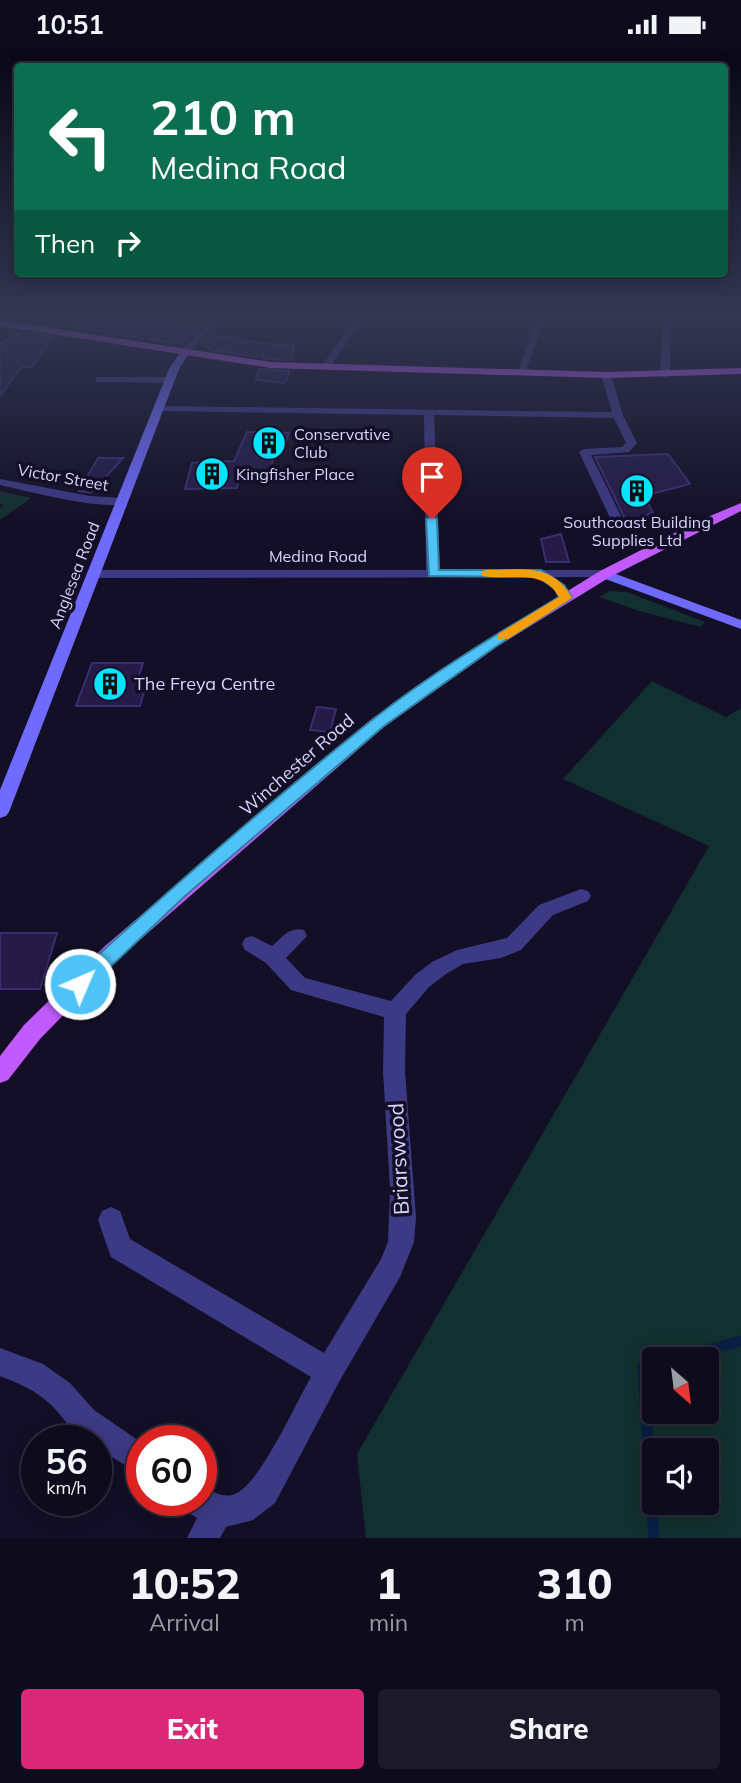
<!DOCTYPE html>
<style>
:root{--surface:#0e0b1c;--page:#1c1929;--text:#f1f3f6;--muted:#9b9ba3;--line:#2e2b3b;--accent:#db2777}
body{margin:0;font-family:Mulish,sans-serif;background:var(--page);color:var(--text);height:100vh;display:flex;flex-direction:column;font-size:26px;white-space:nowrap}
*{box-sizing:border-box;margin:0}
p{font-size:23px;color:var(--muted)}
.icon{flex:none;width:38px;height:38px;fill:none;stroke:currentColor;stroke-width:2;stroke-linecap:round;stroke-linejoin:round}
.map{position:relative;height:1489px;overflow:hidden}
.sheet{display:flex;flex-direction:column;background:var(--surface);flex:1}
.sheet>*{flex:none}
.top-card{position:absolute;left:14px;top:14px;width:714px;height:214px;border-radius:7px;box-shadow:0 4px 18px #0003,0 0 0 2px var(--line);background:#0b6e4f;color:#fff;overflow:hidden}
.needle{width:46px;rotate:152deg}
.fabs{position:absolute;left:642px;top:1298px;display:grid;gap:14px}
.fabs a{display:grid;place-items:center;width:77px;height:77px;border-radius:7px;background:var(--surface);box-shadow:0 4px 18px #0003,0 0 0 2px var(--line);font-size:35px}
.speed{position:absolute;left:21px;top:1376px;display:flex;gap:14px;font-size:35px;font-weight:700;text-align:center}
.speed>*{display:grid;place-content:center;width:91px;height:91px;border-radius:50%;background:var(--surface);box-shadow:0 4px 18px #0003,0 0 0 2px var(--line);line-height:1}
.speed small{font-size:18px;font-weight:400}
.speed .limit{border:10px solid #d22;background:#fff;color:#111}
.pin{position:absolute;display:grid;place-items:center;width:60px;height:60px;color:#fff;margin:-72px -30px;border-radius:50% 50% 50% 0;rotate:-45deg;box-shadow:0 0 7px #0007}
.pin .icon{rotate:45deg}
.me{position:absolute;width:77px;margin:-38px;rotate:45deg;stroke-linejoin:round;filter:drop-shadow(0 0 5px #0008)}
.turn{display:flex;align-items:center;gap:24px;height:147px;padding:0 21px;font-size:32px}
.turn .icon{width:91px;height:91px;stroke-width:2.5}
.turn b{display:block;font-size:49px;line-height:60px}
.then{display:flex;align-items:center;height:66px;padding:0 21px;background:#0003;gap:14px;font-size:26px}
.eta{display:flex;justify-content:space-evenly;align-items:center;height:119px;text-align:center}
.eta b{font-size:42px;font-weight:800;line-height:49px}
.action{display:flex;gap:14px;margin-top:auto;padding:14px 21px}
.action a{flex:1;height:80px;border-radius:7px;background:var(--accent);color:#fff;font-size:28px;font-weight:800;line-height:80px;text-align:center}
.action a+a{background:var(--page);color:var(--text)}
.status{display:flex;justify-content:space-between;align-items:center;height:49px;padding:0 35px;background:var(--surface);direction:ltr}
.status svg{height:19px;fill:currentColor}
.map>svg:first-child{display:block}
.green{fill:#12302f;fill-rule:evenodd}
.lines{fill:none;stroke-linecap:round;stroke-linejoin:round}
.stream{stroke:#0a1f44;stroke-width:11}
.building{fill:#241b47;stroke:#3b2d73;stroke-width:2}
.street{fill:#3d3a85;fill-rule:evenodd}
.secondary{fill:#6f6bff;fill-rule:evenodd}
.primary{fill:#c25bff;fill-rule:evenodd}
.route{fill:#4fc3f7;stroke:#337fa1;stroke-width:2}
.slow{fill:#f59e0b}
.labels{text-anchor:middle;stroke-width:7;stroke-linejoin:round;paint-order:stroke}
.far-poi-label{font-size:16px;fill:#d9d4ff;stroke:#130f26;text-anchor:start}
.far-street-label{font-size:16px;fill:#d9d4ff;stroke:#130f26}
.poi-label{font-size:18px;fill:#d9d4ff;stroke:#130f26;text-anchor:start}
.street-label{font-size:18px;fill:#d9d4ff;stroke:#130f26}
.near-street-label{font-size:21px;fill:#d9d4ff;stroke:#130f26}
</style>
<div class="status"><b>10:51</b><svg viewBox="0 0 49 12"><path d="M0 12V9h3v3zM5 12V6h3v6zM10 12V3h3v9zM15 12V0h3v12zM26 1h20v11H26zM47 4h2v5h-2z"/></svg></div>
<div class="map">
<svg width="741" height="1489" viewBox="0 0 741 1489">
<rect width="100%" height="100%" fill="#130f26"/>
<path class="green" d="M0,442l31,7 -31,22v-12l4,-3 -4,-1z
M610,542l17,1 78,30 -4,5 -62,-16 -40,-14z
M652,632l74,36 15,-9v830h-375l-9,-84 352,-608 -146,-67zM654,1311h53v52h-53zM654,1402h53v52h-53z"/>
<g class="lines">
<path class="stream" d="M670,1311l71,-19
M654,1315l-11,3 11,171"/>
</g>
<path class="building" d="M78,268h56l65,10 -17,17 -105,-16z
M22,283l32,5 -22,30h-11l-21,29v-53z
M208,287l33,2 -3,3 56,5 -3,14 -20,-1 -9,-1 1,-5 -6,4 -46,-7 -10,-7z
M259,320l30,2 -2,9 -3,3 -28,-3z
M247,383l42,1 -7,19 -8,-1 -4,25 -31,1 -2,11 -52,1 7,-26 42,-2z
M668,405l22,30 -47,12 10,16 -27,13 -1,-6 -30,-62z
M98,409h25l-32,35 -12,-2z
M561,485l8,28h-23l-5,-23z
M92,614h51l-7,22h10l-6,21h-64z
M317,658l19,2 -6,23 -20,-2z
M0,884h57l-17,56h-40z"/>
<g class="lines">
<path class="street" d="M212,268h9l-34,38h-6v-4z
M356,268h8l-35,52h-6l-2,-2z
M537,268h8l-20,56 -8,2z
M663,268h8l-1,58 -5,3 -5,-3z
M606,323l5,3 12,40 14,28 -8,9 -38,3 32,65 -2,3 -10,-3 -32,-68 5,-3 38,-2 4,-4 -12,-25 -180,-3 6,155h165l7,4 -2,3 -515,1 -7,-4 7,-4h331l-2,-155 -266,-4 -4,-1v-4l458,6 -11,-37z
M99,328h71l5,3 -5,3 -74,-1v-4z
M0,430l90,17 31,2 6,4c-15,11 -105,-12 -127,-17z
M581,840l7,2 3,5 -3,5 -35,14 -32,35 -20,8 -38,6 -17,10 -17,13 -23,27 -1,57 11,147 -2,24 -14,35 -61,105 -64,121 -22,17 -27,7 -6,11h-33l10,-20 -11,-7 -4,-11h19v-14c13,5 22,14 36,7 24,-12 59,-90 74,-116l-200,-120 -13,-37 4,-9 9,-4 9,4 10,28 194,114 57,-94 7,-17 2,-53 -7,-118 1,-54 -93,-27 -25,-27 -21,-13 -3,-6 3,-6 7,-2 20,10c10,-9 18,-20 32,-16l3,6 -21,22 19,20 86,23 24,-26 17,-13 25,-12 50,-12 32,-33z
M0,1299l43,16 27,19 24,27 48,33v33l-46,-29v-7c-22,0 -32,-24 -47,-37 -14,-13 -31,-20 -49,-27z"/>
<path class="secondary" d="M181,302l8,2 -10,16 -170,443 -3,4 -6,2v-28l169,-421z
M605,521l136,50v9l-141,-52 -2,-3z"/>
<path class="primary" d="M0,271l271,42 335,10 135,-4v6l-135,4 -335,-10 -271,-42z
M741,454v8l-131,66 -112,69 -113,80 -266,232 -79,81 -32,41 -8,3v-27l24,-31 81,-79 268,-228 115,-78 112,-69 98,-50z"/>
</g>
<linearGradient id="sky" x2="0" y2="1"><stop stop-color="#0a0815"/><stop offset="0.56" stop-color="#333752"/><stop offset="1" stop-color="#333752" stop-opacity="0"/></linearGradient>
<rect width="741" height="476" fill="url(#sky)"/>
<path class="route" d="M432,467l5,3 2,51h102l23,15 8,13 -74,47 -114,81 -199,170 -98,93 -7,3 -7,-3 -3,-5 3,-6c97,-89 196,-176 299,-258 58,-46 123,-85 187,-123l-4,-8 -17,-12 -109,-1 -3,-57z"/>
<path class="slow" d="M486,521c36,0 66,-8 86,28l-64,41h-10v-5l61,-37c-16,-30 -50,-16 -77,-21v-5z"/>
<defs>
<g id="building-disc" transform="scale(1.75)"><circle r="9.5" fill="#00e5ff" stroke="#130f26"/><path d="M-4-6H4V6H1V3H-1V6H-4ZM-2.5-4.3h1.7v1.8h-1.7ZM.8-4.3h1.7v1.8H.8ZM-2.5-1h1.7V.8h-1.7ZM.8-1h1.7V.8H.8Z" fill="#111"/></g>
</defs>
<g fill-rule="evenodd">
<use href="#building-disc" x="269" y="394"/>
<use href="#building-disc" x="212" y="425"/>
<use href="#building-disc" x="637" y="442"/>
<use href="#building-disc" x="110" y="635"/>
</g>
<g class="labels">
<g class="far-poi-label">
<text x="294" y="391">Conservative<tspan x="294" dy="18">Club</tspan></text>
<text x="236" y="431">Kingfisher Place</text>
<text x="637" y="479" text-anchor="middle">Southcoast Building<tspan x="637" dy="18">Supplies Ltd</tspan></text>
</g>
<g class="far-street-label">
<text transform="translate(63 428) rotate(10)" y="6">Victor Street</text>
<text x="318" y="513">Medina Road</text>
<text transform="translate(74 526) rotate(-69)" y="6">Anglesea Road</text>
</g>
<g class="poi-label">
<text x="134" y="641">The Freya Centre</text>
</g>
<g class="street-label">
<text transform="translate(297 716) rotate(-41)" y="6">Winchester Road</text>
</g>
<g class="near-street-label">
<text transform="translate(399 1110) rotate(-93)" y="7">Briarswood</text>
</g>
</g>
</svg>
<div class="fabs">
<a><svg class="needle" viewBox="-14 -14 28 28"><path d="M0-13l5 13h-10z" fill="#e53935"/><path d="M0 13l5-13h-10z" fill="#9b9ba3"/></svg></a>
<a><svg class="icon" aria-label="sound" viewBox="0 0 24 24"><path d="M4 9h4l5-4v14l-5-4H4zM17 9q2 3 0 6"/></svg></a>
</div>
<div class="speed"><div>56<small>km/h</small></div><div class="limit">60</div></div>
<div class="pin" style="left:432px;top:470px;background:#d93025"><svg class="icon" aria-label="arrive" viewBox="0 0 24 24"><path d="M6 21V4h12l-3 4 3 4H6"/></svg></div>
<svg class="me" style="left:80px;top:935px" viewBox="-20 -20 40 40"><circle r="17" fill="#4fc3f7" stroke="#fff" stroke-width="3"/><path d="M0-11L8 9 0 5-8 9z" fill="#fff"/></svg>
<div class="top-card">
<div class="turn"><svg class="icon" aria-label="left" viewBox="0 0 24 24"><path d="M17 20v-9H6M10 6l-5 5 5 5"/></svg><div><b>210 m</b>Medina Road</div></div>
<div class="then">Then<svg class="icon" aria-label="right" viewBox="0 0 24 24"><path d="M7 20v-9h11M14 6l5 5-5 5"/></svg></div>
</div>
</div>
<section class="sheet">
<div class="eta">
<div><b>10:52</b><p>Arrival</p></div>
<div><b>1</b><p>min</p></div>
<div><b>310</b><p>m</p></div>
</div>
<div class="action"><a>Exit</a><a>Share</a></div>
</section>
